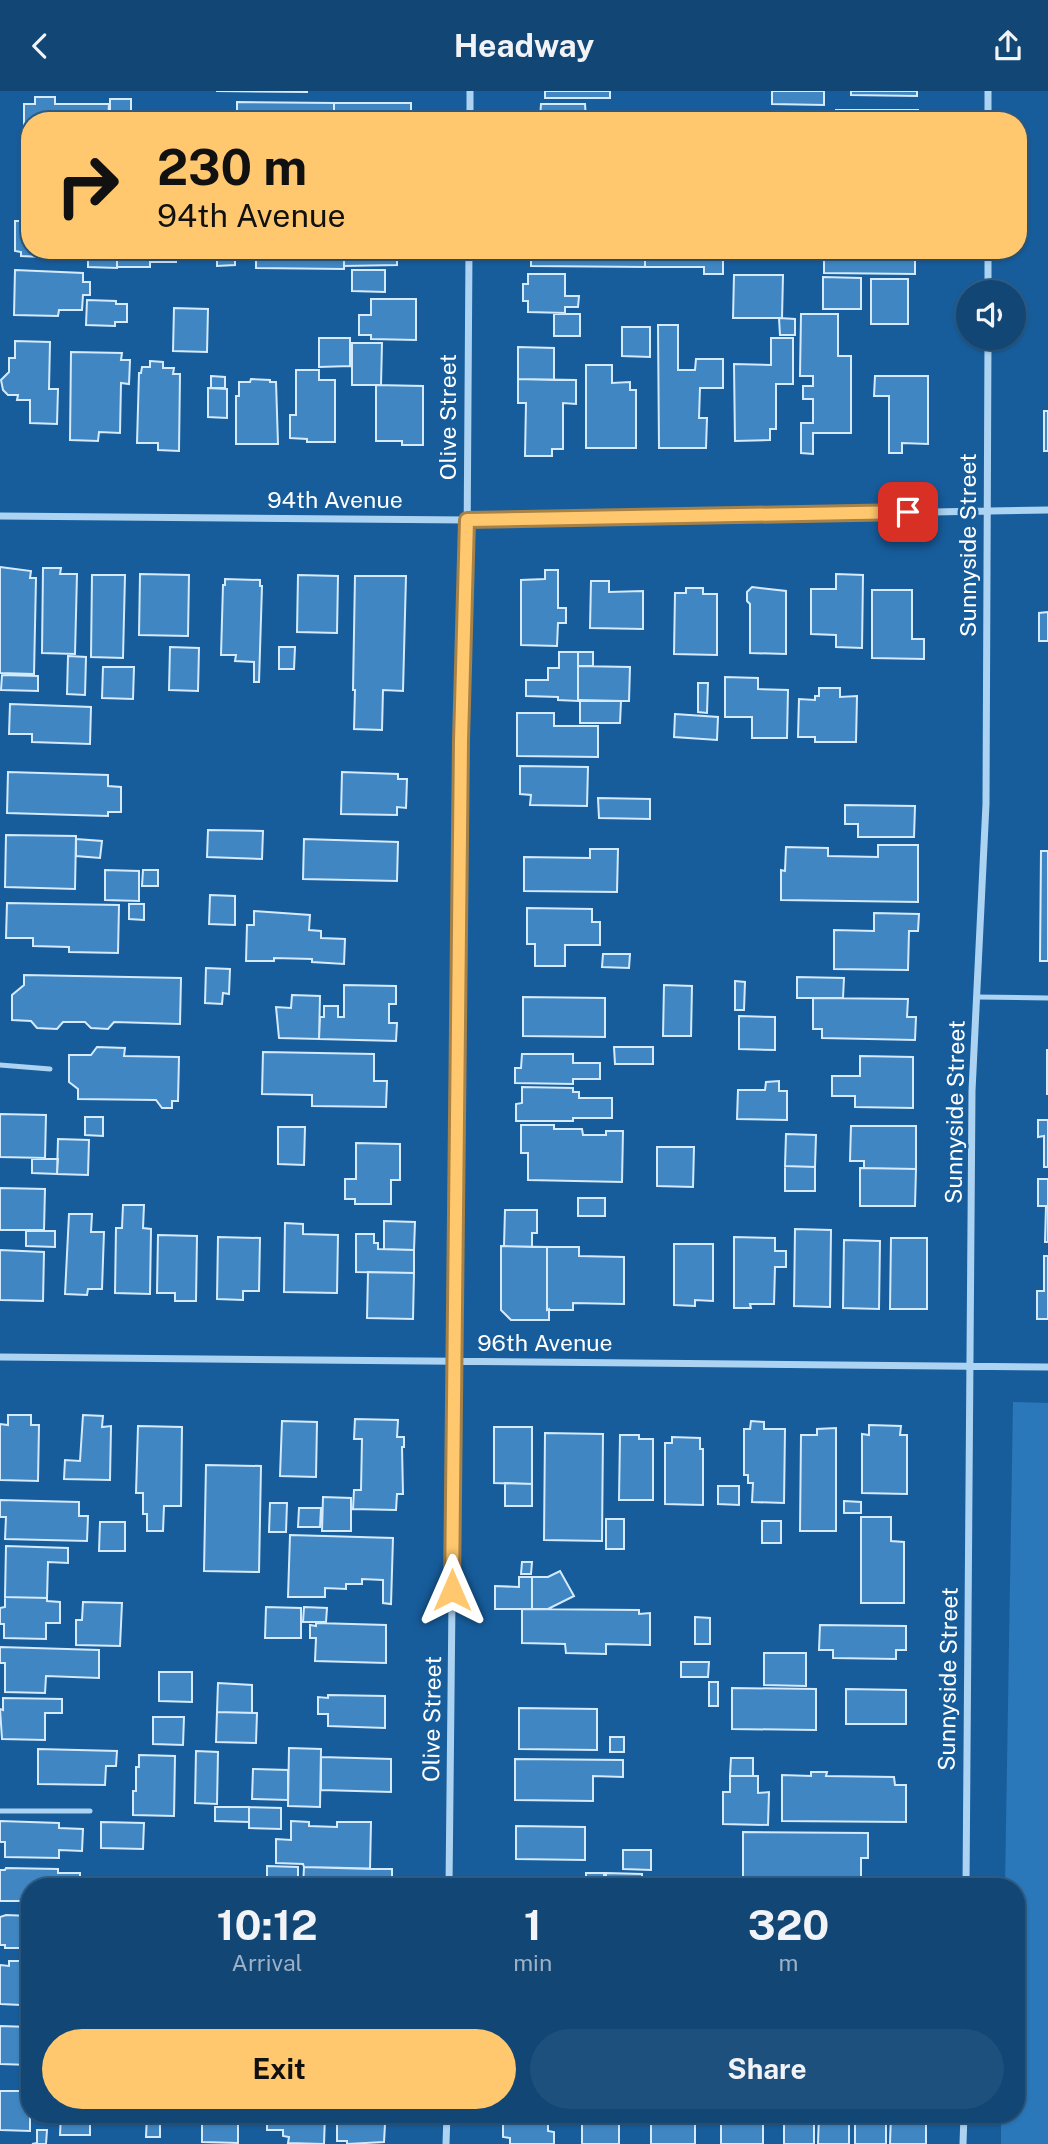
<!DOCTYPE html>
<style>
:root{--surface:#114675;--page:#1e507d;--text:#f1f3f6;--muted:#9cb1c5;--line:#305e87;--accent:#ffc86e}
body{margin:0;font-family:"Public Sans",sans-serif;background:var(--page);color:var(--text);height:100vh;display:flex;flex-direction:column;font-size:26px;white-space:nowrap}
*{box-sizing:border-box;margin:0}
p{font-size:23px;color:var(--muted)}
.icon{flex:none;width:38px;height:38px;fill:none;stroke:currentColor;stroke-width:2;stroke-linecap:round;stroke-linejoin:round}
.map{position:relative;flex:1;overflow:hidden}
.side{position:absolute;left:21px;top:1787px;width:1004px;height:245px;display:flex;flex-direction:column;background:var(--surface);border-radius:28px;box-shadow:0 2px 5px #0004,0 0 0 2px var(--line)}
.side>*{flex:none}
.hud{position:absolute;left:21px;top:21px;width:1006px;height:147px;border-radius:28px;box-shadow:0 2px 5px #0004,0 0 0 2px var(--line);background:#ffc86e;color:#111;overflow:hidden}
.fabs{position:absolute;left:956px;top:189px;display:grid;gap:14px}
.fabs a{display:grid;place-items:center;width:70px;height:70px;border-radius:50%;background:var(--surface);box-shadow:0 2px 5px #0004,0 0 0 2px var(--line);font-size:35px}
.pin{position:absolute;display:grid;place-items:center;width:60px;height:60px;color:#fff;margin:-30px;border-radius:14px;box-shadow:0 4px 10px #0006}
.me{position:absolute;width:77px;margin:-38px;rotate:0deg;stroke-linejoin:round;filter:drop-shadow(0 0 5px #0008)}
.turn{display:flex;align-items:center;gap:24px;height:147px;padding:0 21px;font-size:32px}
.turn .icon{width:91px;height:91px;stroke-width:2.5}
.turn b{display:block;font-size:49px;line-height:60px}
.eta{display:flex;justify-content:space-evenly;align-items:center;height:119px;text-align:center}
.eta b{font-size:42px;font-weight:700;line-height:49px}
.action{display:flex;gap:14px;margin-top:auto;padding:14px 21px}
.action a{flex:1;height:80px;border-radius:42px;background:var(--accent);color:#111;font-size:28px;font-weight:700;line-height:80px;text-align:center}
.action a+a{background:var(--page);color:var(--text)}
header{display:flex;justify-content:space-between;align-items:center;height:91px;padding:0 21px;background:var(--surface);font-size:32px;font-weight:700}
.map>svg:first-child{display:block}
.green{fill:#2a77b9}
.building{fill:#3f86c2;stroke:#d5eafc;stroke-width:2}
.lines{fill:none;stroke-linecap:round;stroke-linejoin:round}
.service{stroke:#add3f2;stroke-width:5}
.minor{stroke:#add3f2;stroke-width:7}
.route-casing{stroke:#a68248;stroke-width:18}
.route{stroke:#ffc86e;stroke-width:12}
.labels{text-anchor:middle;stroke-width:5;stroke-linejoin:round;paint-order:stroke}
.street-label{font-size:23px;fill:#fff;stroke:#175d9c}
</style>
<header><svg class="icon" aria-label="back" viewBox="0 0 24 24"><path d="M15 5l-7 7 7 7"/></svg>Headway<svg class="icon" aria-label="share" viewBox="0 0 24 24"><path d="M12 15V3M7 8l5-5 5 5M5 13v7h14v-7"/></svg></header>
<div class="map">
<svg width="1048" height="2053" viewBox="0 0 1048 2053">
<rect width="100%" height="100%" fill="#175d9c"/>
<path class="green" d="M1013,1311l35,1v741h-47v-30h16v-227l-12,-1z"/>
<path class="building" d="M216,0h91v1z
M545,0h65v7h-65z
M772,0h52v14l-52,-1z
M851,0h66v5l-66,-1z
M35,6h20v7h54l-1,17h-78v21h-6v-38h11z
M110,8h21v22h-21z
M237,11l97,1v18h-97z
M334,12h77v13h-9v5h-68z
M541,13h44l1,15 18,2h-72v-2h8z
M836,19h82l-1,11h-81z
M25,68h5v37h-6z
M22,124h8v35h87v18l-29,-1v-8l-67,-3v-4l-6,-1v-30h7z
M117,159h33v17h-33z
M152,159h24v12h-24z
M217,159h18v15l-18,1z
M256,159h88v19l-88,-1z
M344,159h53v15l-53,1z
M531,159h114v17l-114,-1z
M645,159h78v24h-19v-7h-59z
M824,159h91v24l-91,-1z
M15,179l68,3v9h7v13h-7l-1,15h-23l-1,6 -44,-1z
M352,179h33v22l-33,-1z
M528,183h37v22h14l-1,11h-13v6l-37,-1v-11h-5v-17h5z
M734,184h49l-1,43h-49z
M823,186l38,1v31h-38z
M871,188h37v45h-37z
M371,208h45v41l-45,-1v-4h-12v-20h12z
M87,209l29,1v3h11v18h-12v4l-29,-1z
M174,217l34,1 -1,43 -34,-1z
M554,223h26v22h-26z
M801,223h37v42h13v77h-38v21l-12,-1v-30h12v-24h-10v-13h10v-10h-13z
M779,227l16,1v16h-15z
M658,234h20v45h17l1,-11h27v29h-23l-1,30h8l-1,30h-47z
M622,236h28v30l-28,-1z
M319,247h31v28l-31,1z
M771,247h22v46h-17v45h-6v11l-35,1 -1,-77 37,1z
M15,250l35,1 -1,47h9l-1,35 -27,-1v-23h-13l1,-5h-10l-5,-5 -2,-10 8,-8v-14h6z
M352,252h30l-1,42h-29z
M518,256l36,1v32l-36,-1z
M71,261l51,1 -1,7h9l-1,24 -8,-1 -1,50 -21,-1 -1,9 -28,-1z
M150,270l13,1v6h11l-1,6h7l-1,77 -21,-1v-7h-21l2,-70h2l1,-6h8z
M586,274h26v18l18,-1v8h6v58h-50z
M296,279h23v10h16v62h-28v-3l-17,-1v-23h6z
M211,285l14,1v11h-14z
M875,285h53v68l-26,-1v10h-13v-57h-15z
M251,288l19,1v2h6l2,62h-42v-48h3v-14h11z
M518,288l58,1v24l-13,-1v46h-11v7h-27l1,-53h-8z
M376,294l47,1v59h-21v-4h-26z
M208,297l19,1v29l-19,-1z
M1044,320h4v40h-4z
M0,476l31,4 -1,7h6l-2,96 -34,-1z
M43,477h18l-1,6h17l-2,80 -33,-1z
M545,479h13v38h8v15h-8l-1,23 -36,-1v-65l24,-1z
M140,483l49,1 -1,61 -49,-1z
M836,483l27,1 -1,73 -26,-1v-12l-25,-1v-45h25z
M92,484h33l-2,83 -32,-1z
M298,484l40,1 -1,57 -40,-1z
M355,485h51l-3,115 -20,-1 -1,40 -28,-1 1,-39h-2z
M225,488l35,1v6h2l-3,96h-5v-20l-19,-1 1,-6h-15l2,-70h2z
M591,490h18v11l34,-1v38l-53,-1z
M752,496l34,4v63l-36,-1v-49l-3,-3v-9z
M686,497h17v6h14v61l-43,-1 1,-61h11z
M872,499h40v49h12v20l-52,-1z
M1048,521v29h-9v-28z
M170,556l29,1 -1,43 -29,-1z
M279,556h16l-1,22h-15z
M559,561h19v49l-20,-1v-3l-32,-1v-16h22v-12h11z
M578,561h15v14h-15z
M68,565l18,1 -1,38 -18,-1z
M578,575l52,1 -1,34h-51z
M103,576h31l-1,32 -31,-1z
M2,584l36,1v15l-37,-1z
M725,586l33,1v11l30,1 -1,48h-35v-21h-27z
M698,592h10l-1,30 -9,-1z
M819,597h21v9l17,-1 -1,46h-41v-5h-17l1,-38 16,1v-4h4z
M580,609l41,1 -1,22h-40z
M10,613l81,3 -1,37 -58,-2v-8h-23z
M517,622h37v13h44v31l-81,-1z
M675,623l43,3 -1,23 -43,-3z
M520,675l68,1 -1,39 -57,-1 1,-10 -11,-1z
M8,681l100,3v11l13,1v25h-13v4l-101,-3z
M342,681l56,2v5h9l-1,29 -9,-1v8l-56,-1z
M598,707l52,1v20l-51,-1z
M845,714l70,1 -1,31h-56v-13h-13z
M208,739l55,1 -1,28 -55,-2z
M6,744l70,1 -1,53 -70,-2z
M76,748l26,2 -2,17 -24,-2z
M304,748l94,3 -1,39 -94,-2z
M878,754h40v57l-137,-2v-30l4,1 1,-24 42,1v8l50,1z
M590,758h28l-1,43 -93,-1v-34l66,1z
M1041,760h7v110h-8z
M105,779l34,1v30l-34,-1z
M143,779h15v16h-16z
M210,804l25,1v29l-26,-1z
M7,812l112,2 -1,48 -49,-1v-5l-36,-1v-8h-27z
M129,813h15v16l-15,-1z
M527,817l65,1v13h8v23h-35v21h-30v-22h-8z
M254,820l56,4 -1,15 12,1v7l24,1 -1,25 -32,-2v-3l-38,-1v3h-28l1,-36h7z
M874,822l45,1 -1,17h-9l-1,39 -74,-1v-39l40,1z
M603,863h27l-1,14 -27,-1z
M206,877l24,1 -1,25 -6,-1 -1,11 -17,-1z
M24,884l157,3 -1,46 -66,-2 -6,7 -17,-1 -6,-6h-22l-6,7 -20,-1 -6,-7 -19,-1v-25l12,-10z
M797,886l47,1 -1,20h-46z
M735,890l10,1 -1,28h-9z
M344,894l52,1v18h-7v19h8l-1,18 -77,-2 1,-22h4v-11h14v11h6z
M664,894l28,1 -1,50h-28z
M292,904l28,1 -1,43 -40,-1 -3,-31 15,1z
M523,906l82,1v39l-82,-1z
M813,907l95,1 -1,18h9l-1,23 -93,-2v-9h-9z
M739,925l36,1v33l-36,-1z
M97,956l28,1 -1,8 55,1 -1,44h-6v7h-10l-6,-8 -78,-1v-10l-9,-7v-27h22z
M614,956h39v17h-38z
M1047,959h1v44h-1z
M263,961l111,2v27h13l-1,26 -74,-1v-11l-50,-1z
M522,963h51v9h27v16h-27v5l-58,-1v-15h6z
M860,965l53,1v51l-58,-1v-11h-23v-20h28z
M779,990v10h8v29l-50,-1 1,-29h27l1,-8z
M522,996l51,1v4h6v6h33v20h-39v3h-57v-17l6,-1z
M0,1023l46,1 -1,43 -45,-1z
M85,1026h18v19l-18,-1z
M1038,1029h10v47h-4v-31l-6,1z
M521,1034h33v4h28l1,6h23v-4h17l-1,51 -94,-2v-27h-7z
M851,1035h65v43l-52,-1v-7h-14z
M278,1036h27l-1,38 -26,-1z
M786,1043l30,1 -1,32 -30,-1z
M58,1048l31,1 -1,35 -31,-1z
M356,1052l44,1v36h-9v24h-36v-5h-10v-20h11z
M657,1056h37l-1,40 -36,-1z
M32,1068h26l-1,15 -25,-1z
M785,1075l30,1v24h-30z
M860,1077l56,1 -1,37h-55z
M1038,1088h10v63h-3l1,-36h-8z
M0,1097l45,1 -1,41h-44z
M578,1107h27v18h-27z
M123,1114h21l-1,23 8,1 -1,65 -35,-1 1,-65h6z
M505,1119h32v23h-5v14l-28,-1z
M69,1123h23l-1,18h13l-2,57h-14l-1,6 -22,-1z
M384,1130l31,1 -1,28 -30,-1z
M285,1132l18,1v10l35,1 -1,58 -53,-1z
M795,1138l36,1 -1,77 -36,-1z
M26,1140h29v16l-29,-1z
M356,1143h18v9h4v6l36,1v23l-58,-1z
M158,1144l39,1 -1,65h-21v-8h-18z
M218,1146l42,1 -1,53h-16v9l-26,-1z
M734,1146l41,1v13h11v16h-11l-1,37h-24l1,4h-17z
M891,1147h36v71h-37z
M844,1149l36,1 -1,68 -36,-1z
M674,1153h39v57l-18,-1v6l-21,-1z
M501,1155l46,1v63l2,-1v11h-38l-10,-10z
M547,1156h32v9l45,1v47l-51,-1v7h-26z
M0,1159l44,2 -1,49 -43,-1z
M1044,1165h4v63h-11v-28h7z
M368,1181l46,1 -1,46 -46,-1z
M8,1324h23v10h8l-1,56 -38,-1v-56l8,1z
M83,1324l20,1 -1,11 9,-1 -1,54 -46,-1 1,-19 15,1z
M355,1328l43,1 -1,17h7v10h-2l1,47h-6l-1,16 -43,-1 1,-19h7l1,-51h-8z
M282,1330l35,1 -1,55 -36,-1z
M751,1330l13,1v7h21l-1,74 -32,-1 1,-19h-5v-8h-4v-46h6z
M869,1334l32,1 -1,9h7v59l-45,-1v-59l7,1z
M138,1335l44,1 -1,79h-17l-1,25h-16v-17h-4v-21h-7z
M494,1336h38v57l-38,-1z
M836,1337v103h-36l1,-96h16v-6z
M545,1342l58,1 -1,107 -58,-1z
M620,1344h19v4h14v61h-34z
M672,1346l28,1v11h3v56l-38,-1v-61h7z
M206,1374l55,1 -2,106 -55,-1z
M505,1392l27,1v22h-27z
M718,1395h21v19l-21,-1z
M323,1406l28,1v33h-29z
M0,1409l79,2v14h9l-1,25 -82,-2 1,-22h-6z
M844,1410l17,1v11h-17z
M270,1412h17l-1,29h-17z
M299,1417h22l-1,19h-22z
M861,1426h30v24l13,1v61h-43z
M606,1428h18v30h-18z
M762,1430h19v22h-19z
M100,1431h25v29h-26z
M290,1444l103,3 -2,66 -8,-1v-23l-21,-1v5h-16v5l-21,-1v9h-37z
M6,1455l62,2v15l-20,-1 -1,36 -42,-1z
M522,1471h10l-1,12h-10z
M560,1480l14,25 -26,13h-16v-32h16z
M519,1486h13v32h-37v-23l24,1z
M5,1506l42,1v3l13,1v21h-14v16l-42,-1v-14h-4v-16l5,-1z
M83,1511l39,1 -2,43 -44,-1v-25h6z
M266,1516l35,1v30h-36z
M304,1516l23,1 -1,14h-23z
M522,1518l117,1v4l11,-1v32l-44,-1v10l-40,-1 -1,-9 -43,-1z
M695,1526l15,1v26h-15z
M316,1532l70,2v38l-71,-2 1,-23h-6v-13l6,1z
M820,1534l86,1v24h-10v9l-63,-1v-8h-14z
M0,1556l99,3v28l-53,-2 -1,17 -40,-1v-29h-5z
M764,1562h42v33l-42,-1z
M681,1571h28l-1,15h-27z
M159,1581h33v30l-33,-1z
M709,1591h9v24h-9z
M218,1592l34,2v28l-35,-1z
M732,1597l84,1v41l-84,-1z
M846,1598l60,1v34h-60z
M328,1604l57,1v32l-57,-2v-12h-10v-17l10,1z
M3,1607l59,1v14h-17v27l-43,-1 -2,-30 3,1z
M519,1617l78,1v41l-78,-1z
M217,1621l40,1 -1,30 -40,-1z
M153,1626h31l-1,28 -30,-1z
M610,1646h14v15h-14z
M289,1657l32,1 -1,58 -32,-1z
M38,1658l79,2 -1,15h-10l-1,19 -67,-1z
M196,1660l22,1 -1,52 -22,-1z
M139,1664l36,1 -1,60 -41,-1v-24h3v-24h3z
M321,1666l70,2v33l-70,-2z
M731,1667h22v18h-23z
M515,1668l108,1v17l-30,-1v25l-78,-1z
M253,1678l35,1v30l-36,-1z
M811,1681h16l-1,4 68,1 1,8h11v37l-124,-1v-46l29,1z
M730,1685h28v17l11,-1 -1,33 -45,-1v-32h7z
M215,1716h34v15l-34,-1z
M249,1716l32,1v21l-32,-1z
M0,1730l59,2v5l24,1 -1,22 -23,-1v8l-54,-1v-15h-5z
M291,1730l18,1v4l28,1v-5h34l-1,47 -66,-2 -1,-3 -27,-1v-24l15,1z
M101,1731l43,1 -1,26 -42,-1z
M516,1735l69,1v33l-69,-1z
M743,1741l125,1v25h-7v24h-94v5h-24z
M623,1759h28v20l-28,-1z
M267,1775l31,1v20h-31z
M304,1776l88,2v18h-89z
M6,1777l52,1v4h22v14h-50v14h-30v-31h5z
M586,1782h18v14h-18z
M606,1782l36,1v13h-36z
M518,1790l53,1v5h-53z
M6,1824l24,1v32h-25v-3h-5v-28z
M9,1870h18v4h3v56h-9v-16l-21,-1v-39l9,1z
M0,1935l30,1v38l-30,-1z
M0,2000h30v40l-30,-1z
M61,2023h29v21h-30z
M147,2023h13v23h-14z
M202,2023h36v29l-36,-1z
M267,2023h58l-1,30 -36,-1 1,-6 -6,-1v-6h-16z
M337,2023h41v10h7l-1,18 -37,2v-3h-10z
M503,2023h45v17l6,1v12h-44v-6l-7,-1z
M582,2023h37v30h-37z
M651,2023h44v30h-44z
M721,2023h42v30h-42z
M784,2023h30v30h-30z
M819,2023h30v30h-31z
M855,2023h31v30h-31z
M891,2023h35v30h-36z
M37,2039h10l-1,14h-14l5,-1z"/>
<g class="lines">
<path class="service" d="M977,906l71,1
M0,974l50,4
M0,1720h90"/>
<path class="minor" d="M470,30v-30
M988,30v-30
M988,201v-42
M0,425l467,4 581,-10
M0,1266l1048,10
M449,1796l12,-1146 6,-191 2,-300
M966,1796l6,-796 14,-287 2,-466
M446,2053l1,-30
M963,2053l1,-30"/>
</g>
<g class="lines">
<g class="route-casing">
<path id="route" d="M452,1499l9,-849 6,-221 441,-8"/>
</g>
<use href="#route" class="route"/>
</g>
<g class="labels">
<g class="street-label">
<text transform="translate(448 326) rotate(-90)" y="8">Olive Street</text>
<text x="335" y="417">94th Avenue</text>
<text transform="translate(968 454) rotate(-90)" y="8">Sunnyside Street</text>
<text transform="translate(955 1021) rotate(-89)" y="8">Sunnyside Street</text>
<text x="545" y="1260">96th Avenue</text>
<text transform="translate(948 1588) rotate(-89)" y="8">Sunnyside Street</text>
<text transform="translate(432 1628) rotate(-89)" y="8">Olive Street</text>
</g>
</g>
</svg>
<div class="fabs">
<a><svg class="icon" aria-label="sound" viewBox="0 0 24 24"><path d="M4 9h4l5-4v14l-5-4H4zM17 9q2 3 0 6"/></svg></a>
</div>
<div class="pin" style="left:908px;top:421px;background:#d93025"><svg class="icon" aria-label="arrive" viewBox="0 0 24 24"><path d="M6 21V4h12l-3 4 3 4H6"/></svg></div>
<svg class="me" style="left:452px;top:1499px" viewBox="-20 -20 40 40"><path d="M0-17L14 15 0 8-14 15z" fill="#ffc86e" stroke="#fff" stroke-width="4"/></svg>
<div class="hud">
<div class="turn"><svg class="icon" aria-label="right" viewBox="0 0 24 24"><path d="M7 20v-9h11M14 6l5 5-5 5"/></svg><div><b>230 m</b>94th Avenue</div></div>
</div>
<section class="side">
<div class="eta">
<div><b>10:12</b><p>Arrival</p></div>
<div><b>1</b><p>min</p></div>
<div><b>320</b><p>m</p></div>
</div>
<div class="action"><a>Exit</a><a>Share</a></div>
</section>
</div>
